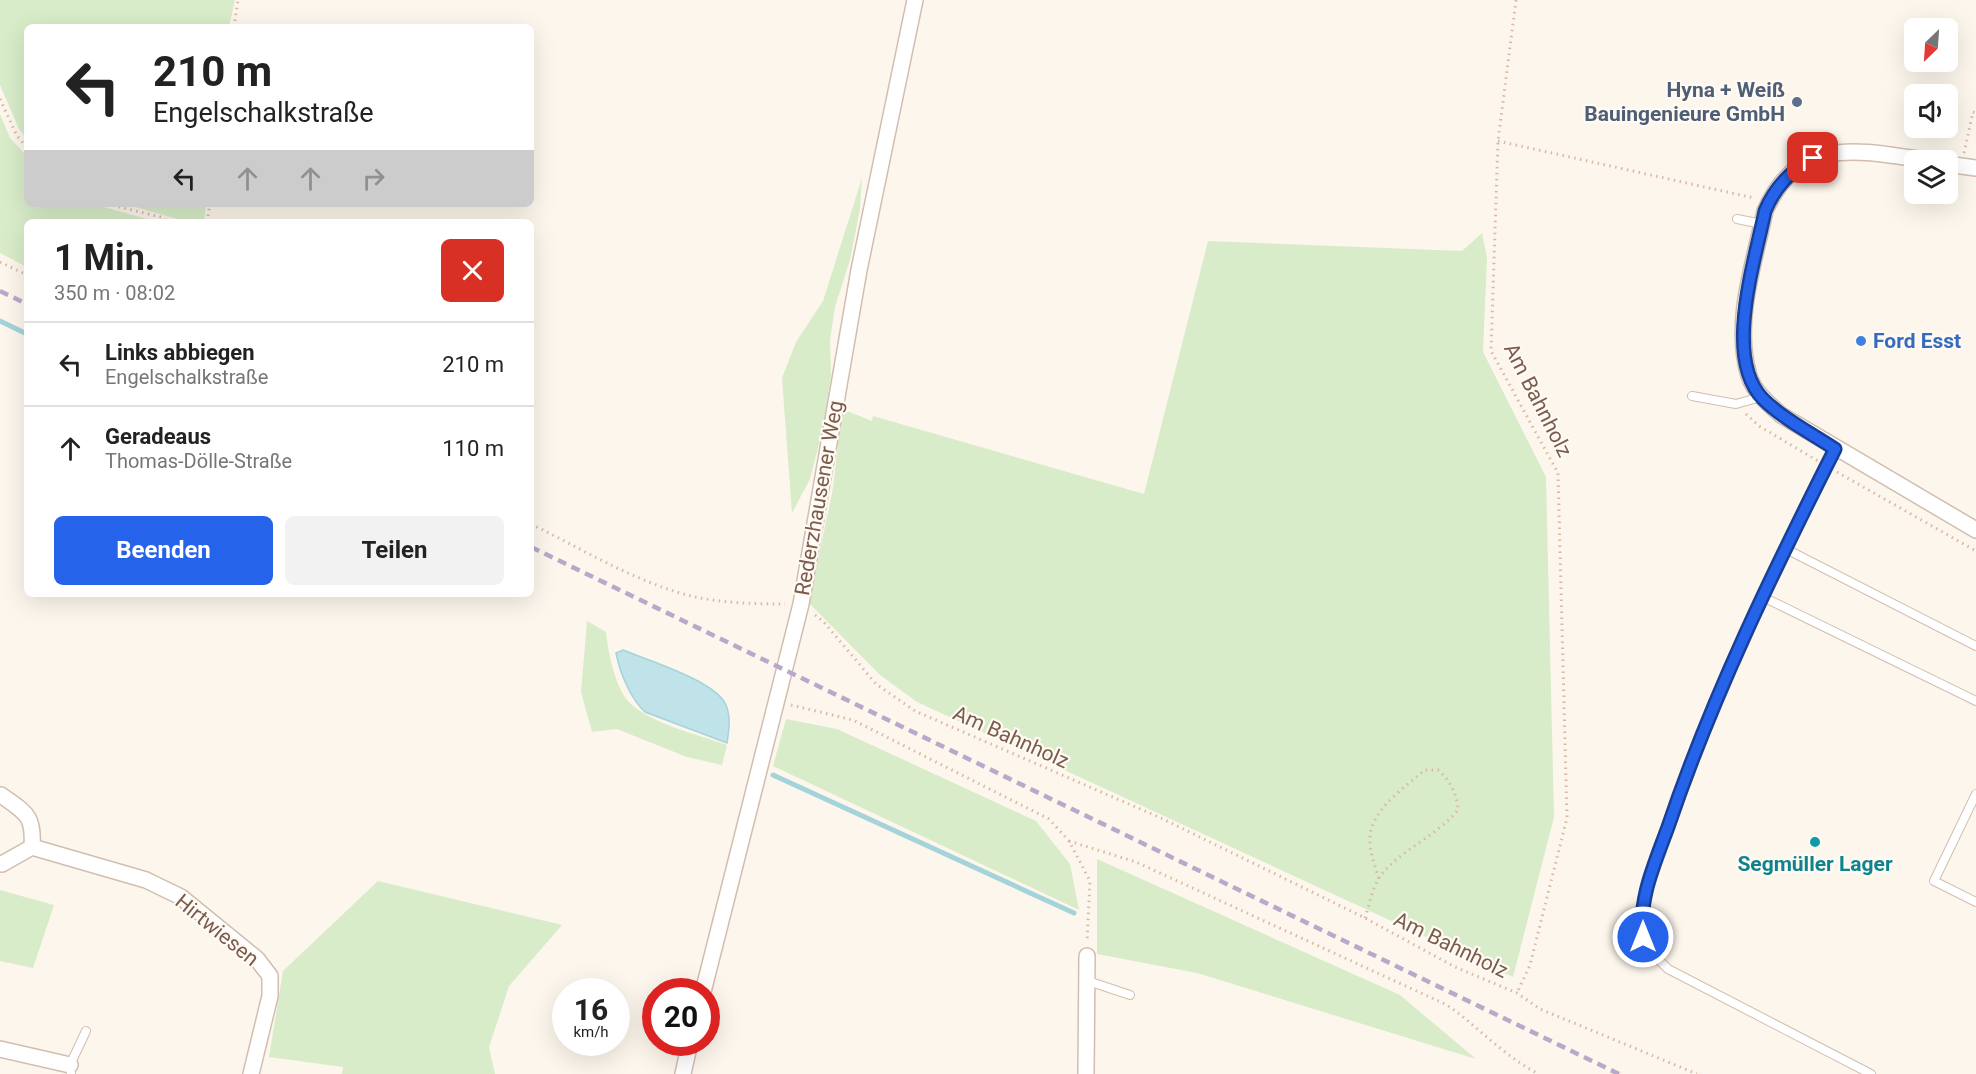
<!DOCTYPE html>
<html lang="de">
<meta charset="utf-8">
<style>
:root{--surface:#fff;--page:#f2f2f2;--text:#222;--muted:#767676;--line:#e0e0e0;--accent:#2563eb}
body{margin:0;font-family:Roboto,sans-serif;background:var(--page);color:var(--text);height:100vh;display:flex;flex-direction:column;font-size:22px;white-space:nowrap}
*{box-sizing:border-box;margin:0}
p{font-size:20px;color:var(--muted)}
.icon{flex:none;width:33px;height:33px;fill:none;stroke:currentColor;stroke-width:2;stroke-linecap:round;stroke-linejoin:round}
.map{position:relative;flex:1;overflow:hidden}
.drawer{position:absolute;left:24px;top:219px;width:510px;height:378px;display:flex;flex-direction:column;background:var(--surface);border-radius:9px;box-shadow:0 6px 24px #0002}
.drawer>*{flex:none}
.banner{position:absolute;left:24px;top:24px;width:510px;height:183px;border-radius:9px;box-shadow:0 6px 24px #0002;background:#fff;color:var(--text);overflow:hidden}
.needle{width:39px;rotate:205deg}
.fabs{position:absolute;left:1904px;top:18px;display:grid;gap:12px}
.fabs a{display:grid;place-items:center;width:54px;height:54px;border-radius:9px;background:var(--surface);box-shadow:0 6px 24px #0002;font-size:30px}
.speed{position:absolute;left:552px;top:978px;display:flex;gap:12px;font-size:30px;font-weight:700;text-align:center}
.speed>*{display:grid;place-content:center;width:78px;height:78px;border-radius:50%;background:var(--surface);box-shadow:0 6px 24px #0002;line-height:1}
.speed small{font-size:15px;font-weight:400}
.speed .limit{border:9px solid #d22;background:#fff;color:#111}
.pin{position:absolute;display:grid;place-items:center;width:51px;height:51px;color:#fff;margin:-26px;border-radius:12px;box-shadow:0 3px 9px #0006}
.me{position:absolute;width:66px;margin:-33px;rotate:0deg;stroke-linejoin:round;filter:drop-shadow(0 0 4px #0008)}
.turn{display:flex;align-items:center;gap:21px;height:126px;padding:0 30px;font-size:27px}
.turn .icon{width:78px;height:78px;stroke-width:2.5}
.turn b{display:block;font-size:42px;line-height:51px}
.lanes{display:flex;align-items:center;height:57px;padding:0 30px;background:#0003;justify-content:center;gap:30px;direction:ltr}
.lanes .off{opacity:.35}
.round{display:grid;place-items:center;flex:none;width:63px;height:63px;border-radius:9px;background:var(--page)}
.headline{display:flex;align-items:center;justify-content:space-between;height:102px;padding:0 30px}
h1{font-size:36px;font-weight:700;line-height:45px}
.primary-button{display:flex;gap:12px;margin-top:auto;padding:12px 30px}
.primary-button a{flex:1;height:69px;border-radius:9px;background:var(--accent);color:#fff;font-size:24px;font-weight:700;line-height:69px;text-align:center}
.primary-button a+a{background:var(--page);color:var(--text)}
ul{padding:0;list-style:none}
li{display:flex;align-items:center;gap:18px;height:84px;padding:0 30px;border-top:2px solid var(--line)}
li div{flex:1}
li b{display:block;font-size:22px}
li em{font-style:normal}
.map>svg:first-child{display:block}
.green{fill:#d8ecc9}
.water{fill:#bfe3e8;stroke:#a5d3da;stroke-width:1.5}
.lines{fill:none;stroke-linecap:round;stroke-linejoin:round}
.stream{stroke:#a5d3da;stroke-width:5}
.lane-casing{stroke:#d1beb0;stroke-width:10}
.street-casing{stroke:#d1beb0;stroke-width:18}
.path{stroke:#d9b8a5;stroke-width:3;stroke-dasharray:1.5 4.5;stroke-linecap:butt}
.lane{stroke:#fff;stroke-width:8}
.street{stroke:#fff;stroke-width:15}
.rail{stroke:#b9a8c9;stroke-width:4.5;stroke-dasharray:9 6;stroke-linecap:butt}
.route-casing{stroke:#184099;stroke-width:15}
.route{stroke:#2563eb;stroke-width:10}
.service-dot{fill:#5c6f8a;stroke:#fffaf3;stroke-width:2}
.shop-dot{fill:#3f7fe0;stroke:#fffaf3;stroke-width:2}
.culture-dot{fill:#0f9aa8;stroke:#fffaf3;stroke-width:2}
.labels{text-anchor:middle;stroke-width:4.5;stroke-linejoin:round;paint-order:stroke}
.service-label{font-size:21px;font-weight:bold;fill:#4e5e75;stroke:#fffaf3;text-anchor:end}
.shop-label{font-size:21px;font-weight:bold;fill:#366cbe;stroke:#fffaf3;text-anchor:start}
.street-label{font-size:21px;fill:#7a5c4d;stroke:#fffaf3}
.culture-label{font-size:21px;font-weight:bold;fill:#0d838f;stroke:#fffaf3}
</style>
<div class="map">
<svg width="1976" height="1074" viewBox="0 0 1976 1074">
<rect width="100%" height="100%" fill="#fdf6ec"/>
<path class="green" d="M0,0h235l-6,27h-202v112l-8,-10 -19,-44z
M0,114l10,24 17,18v48h66l65,18h-131v45l-27,-14z
M862,178l-2,31 -10,51 -15,47 -5,33 1,36 -9,56 -12,47 -18,34 -10,-135 14,-36 27,-41z
M125,204h81l-2,18h-24l-3,-3z
M1482,233l5,24 -4,95 63,125 8,340 -41,160 -596,-275 -37,-27 -71,-72 24,-115 9,-79 30,12 1,-5 271,78 64,-253 254,10z
M587,621l19,11c2,20 9,55 23,70 20,21 70,33 98,43l-5,20 -35,-8 -70,-28 -25,3 -11,-40z
M786,719l51,10 199,92 34,43 9,46 -306,-144z
M1097,859l303,136 76,64 -279,-86 -100,-19z
M378,881l184,44 -53,61 -20,61 6,27h-153l1,-7 -74,-10 14,-86z
M0,890l54,15 -21,63 -33,-7z"/>
<path class="water" d="M623,650c24,10 93,31 103,55 5,12 3,25 1,38l-82,-31c-15,-14 -25,-39 -29,-59z"/>
<g class="lines">
<path class="stream" d="M0,321l27,13
M773,775l301,138"/>
<g class="lane-casing">
<path id="lane" d="M1737,219l25,5
M1692,396l44,8 25,-7
M1835,449c-62,123 -123,248 -167,378 -11,31 -27,64 -27,97 1,20 13,32 27,45l203,105
M1786,549l190,97
M1763,597l213,104
M1976,794l-42,87 42,21
M1088,981l42,14
M71,1074l-1,-9 16,-34"/>
</g>
<g class="street-casing">
<path id="street" d="M1924,160c-67,-10 -126,-24 -159,51 -11,53 -32,111 -16,165 5,16 20,28 32,39l195,115
M1947,164l29,4
M1,795c25,18 33,20 31,52
M2,864l30,-17 114,33 35,17 76,62 13,17v20l-19,78
M703,992l98,-388 58,-334 56,-270
M0,1049l70,16
M683,1074l7,-32
M1086,1074l1,-118"/>
</g>
<path class="path" d="M1516,0l-18,141 -7,210 67,122 9,345 -37,147 -13,28
M234,27l4,-27
M0,99l17,37 10,11
M1498,141l256,57
M1964,153l9,-41 3,1
M107,204l54,13 8,5
M207,222l3,-18
M0,262l27,13
M1746,414l13,12 59,35
M1837,472l139,79
M531,524c51,25 101,56 156,71 31,8 66,9 98,9
M815,615l8,6 53,63 39,27 246,107 204,100 90,49 62,26 23,16 157,65
M791,705l62,15 196,99 20,22 21,40 -3,61
M1069,841l67,21 311,143c32,22 56,51 92,69
M1365,918c4,-12 7,-29 14,-40 19,-27 58,-42 79,-68 -1,-16 -8,-30 -20,-40h-13c-19,16 -54,40 -55,67 -1,14 5,29 9,42"/>
<use href="#lane" class="lane"/>
<use href="#street" class="street"/>
<path class="rail" d="M0,291l27,13
M531,547l1088,527"/>
</g>
<g class="lines">
<g class="route-casing">
<path id="route" d="M1643,937c-5,-38 12,-74 25,-110 44,-130 105,-255 167,-378 -24,-16 -52,-30 -72,-50 -40,-41 -8,-138 2,-188 10,-24 25,-40 48,-53"/>
</g>
<use href="#route" class="route"/>
</g>
<circle class="service-dot" cx="1797" cy="102" r="6"/>
<circle class="shop-dot" cx="1861" cy="341" r="6"/>
<circle class="culture-dot" cx="1815" cy="842" r="6"/>
<g class="labels">
<g class="service-label">
<text x="1785" y="97">Hyna + Weiß<tspan x="1785" dy="24">Bauingenieure GmbH</tspan></text>
</g>
<g class="shop-label">
<text x="1873" y="348">Ford Esst</text>
</g>
<g class="street-label">
<text transform="translate(1538 400) rotate(63)" y="7">Am Bahnholz</text>
<text transform="translate(819 498) rotate(-80)" y="7">Rederzhausener Weg</text>
<text transform="translate(1011 737) rotate(24)" y="7">Am Bahnholz</text>
<text transform="translate(217 930) rotate(39)" y="7">Hirtwiesen</text>
<text transform="translate(1451 945) rotate(26)" y="7">Am Bahnholz</text>
</g>
<g class="culture-label">
<text x="1815" y="871">Segmüller Lager</text>
</g>
</g>
</svg>
<div class="fabs">
<a><svg class="needle" viewBox="-14 -14 28 28"><path d="M0-13l5 13h-10z" fill="#e53935"/><path d="M0 13l5-13h-10z" fill="#767676"/></svg></a>
<a><svg class="icon" aria-label="sound" viewBox="0 0 24 24"><path d="M4 9h4l5-4v14l-5-4H4zM17 9q2 3 0 6"/></svg></a>
<a><svg class="icon" aria-label="layers" viewBox="0 0 24 24"><path d="M12 4l9 5-9 5-9-5zM3 14l9 5 9-5"/></svg></a>
</div>
<div class="speed"><div>16<small>km/h</small></div><div class="limit">20</div></div>
<div class="pin" style="left:1813px;top:158px;background:#d93025"><svg class="icon" aria-label="arrive" viewBox="0 0 24 24"><path d="M6 21V4h12l-3 4 3 4H6"/></svg></div>
<svg class="me" style="left:1643px;top:937px" viewBox="-20 -20 40 40"><circle r="17" fill="#2563eb" stroke="#fff" stroke-width="3"/><path d="M0-11L8 9 0 5-8 9z" fill="#fff"/></svg>
<div class="banner">
<div class="turn"><svg class="icon" aria-label="left" viewBox="0 0 24 24"><path d="M17 20v-9H6M10 6l-5 5 5 5"/></svg><div><b>210 m</b>Engelschalkstraße</div></div>
<div class="lanes"><svg class="icon" aria-label="left" viewBox="0 0 24 24"><path d="M17 20v-9H6M10 6l-5 5 5 5"/></svg><svg class="icon off" aria-label="ahead" viewBox="0 0 24 24"><path d="M12 20V5M6 11l6-6 6 6"/></svg><svg class="icon off" aria-label="ahead" viewBox="0 0 24 24"><path d="M12 20V5M6 11l6-6 6 6"/></svg><svg class="icon off" aria-label="right" viewBox="0 0 24 24"><path d="M7 20v-9h11M14 6l5 5-5 5"/></svg></div>
</div>
<section class="drawer">
<div class="headline"><div><h1>1 Min.</h1><p>350 m · 08:02</p></div><a class="round" style="background:#d93025;color:#fff"><svg class="icon" aria-label="close" viewBox="0 0 24 24"><path d="M6 6l12 12M18 6L6 18"/></svg></a></div>
<ul>
<li><svg class="icon" aria-label="left" viewBox="0 0 24 24"><path d="M17 20v-9H6M10 6l-5 5 5 5"/></svg><div><b>Links abbiegen</b><p>Engelschalkstraße</p></div><em>210 m</em></li>
<li><svg class="icon" aria-label="ahead" viewBox="0 0 24 24"><path d="M12 20V5M6 11l6-6 6 6"/></svg><div><b>Geradeaus</b><p>Thomas-Dölle-Straße</p></div><em>110 m</em></li>
</ul>
<div class="primary-button"><a>Beenden</a><a>Teilen</a></div>
</section>
</div>
